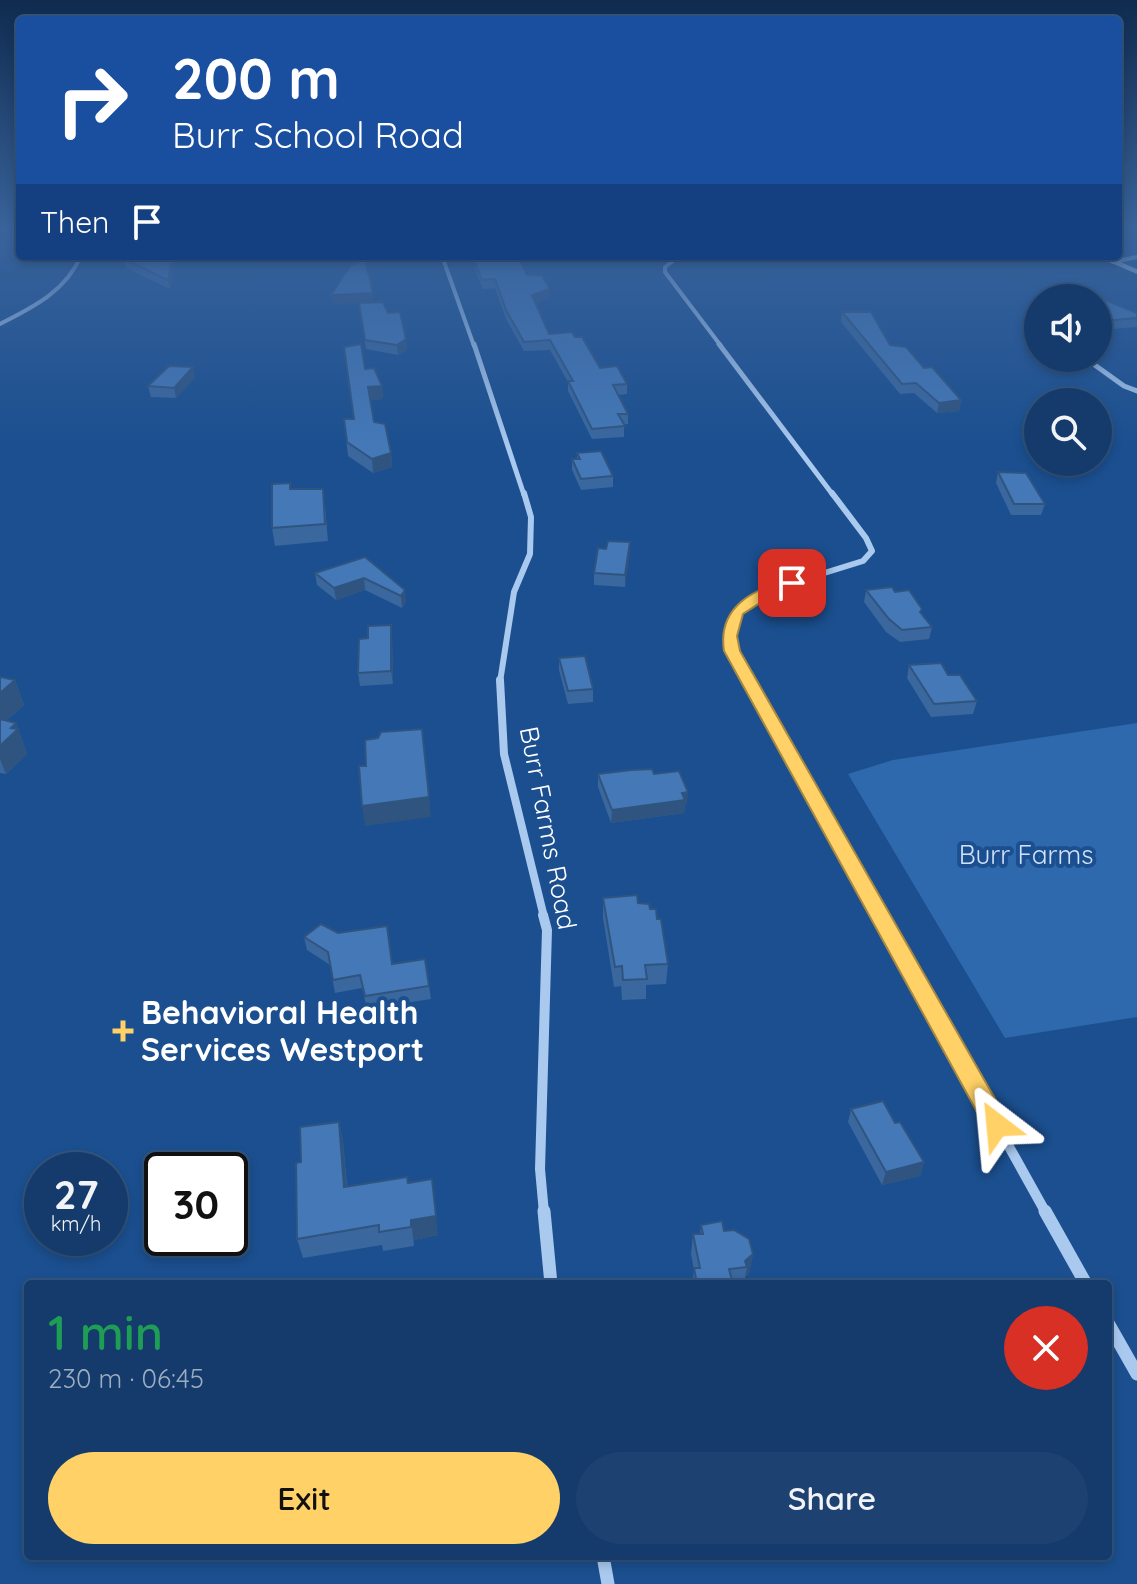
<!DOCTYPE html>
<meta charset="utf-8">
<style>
:root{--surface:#143b6b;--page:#1d4271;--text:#f1f3f6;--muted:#9dadc1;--line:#33557e;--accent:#ffd166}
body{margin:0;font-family:Quicksand,sans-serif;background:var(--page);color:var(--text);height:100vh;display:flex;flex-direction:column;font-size:30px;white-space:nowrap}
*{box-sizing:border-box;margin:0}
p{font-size:26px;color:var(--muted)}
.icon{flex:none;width:44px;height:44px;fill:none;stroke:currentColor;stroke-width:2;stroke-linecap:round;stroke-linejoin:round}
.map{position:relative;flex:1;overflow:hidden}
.details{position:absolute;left:24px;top:1280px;width:1088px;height:280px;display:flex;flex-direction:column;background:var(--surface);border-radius:8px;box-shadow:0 4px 12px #0003,0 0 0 2px var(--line)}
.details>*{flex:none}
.banner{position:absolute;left:16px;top:16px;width:1106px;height:244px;border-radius:8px;box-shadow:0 4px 12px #0003,0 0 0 2px var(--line);background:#1a4fa0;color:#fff;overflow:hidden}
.tools{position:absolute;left:1024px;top:284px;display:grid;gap:16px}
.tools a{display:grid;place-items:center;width:88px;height:88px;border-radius:50%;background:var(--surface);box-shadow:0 4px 12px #0003,0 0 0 2px var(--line);font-size:40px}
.speed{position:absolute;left:24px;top:1152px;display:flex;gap:16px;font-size:40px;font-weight:700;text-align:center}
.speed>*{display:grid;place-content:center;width:104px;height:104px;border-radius:50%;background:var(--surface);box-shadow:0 4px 12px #0003,0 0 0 2px var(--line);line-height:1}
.speed small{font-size:20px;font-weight:400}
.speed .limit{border:4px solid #111;border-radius:12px;background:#fff;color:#111}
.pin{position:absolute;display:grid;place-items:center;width:68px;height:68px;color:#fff;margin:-34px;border-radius:16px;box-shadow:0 4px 12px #0006}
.me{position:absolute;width:88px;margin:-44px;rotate:331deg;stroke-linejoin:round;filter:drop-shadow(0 0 6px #0008)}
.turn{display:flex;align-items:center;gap:28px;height:168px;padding:0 24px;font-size:36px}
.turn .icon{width:104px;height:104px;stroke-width:2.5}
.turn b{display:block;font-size:56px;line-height:68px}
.then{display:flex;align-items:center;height:76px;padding:0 24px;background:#0003;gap:16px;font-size:30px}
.round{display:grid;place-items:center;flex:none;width:84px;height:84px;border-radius:42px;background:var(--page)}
.head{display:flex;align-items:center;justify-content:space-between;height:136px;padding:0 24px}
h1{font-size:48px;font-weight:600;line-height:60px;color:#1e9e55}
.primary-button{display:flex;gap:16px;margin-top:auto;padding:16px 24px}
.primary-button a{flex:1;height:92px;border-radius:48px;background:var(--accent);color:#111;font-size:32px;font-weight:600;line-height:92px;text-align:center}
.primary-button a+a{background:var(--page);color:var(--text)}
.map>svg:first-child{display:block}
.green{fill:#2e69ad}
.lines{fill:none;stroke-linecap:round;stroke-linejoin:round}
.street-far5{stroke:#a9c9ee;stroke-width:4}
.street-far4{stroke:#a9c9ee;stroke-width:5}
.street-far3{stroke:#a9c9ee;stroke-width:6}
.street-far2{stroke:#a9c9ee;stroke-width:8}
.street-far1{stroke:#a9c9ee;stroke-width:10}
.street{stroke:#a9c9ee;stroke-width:13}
.secondary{fill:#d6e6fa;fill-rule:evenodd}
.wall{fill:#3a679d}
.shaded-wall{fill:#305480}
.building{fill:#4478b7;stroke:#305480;stroke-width:2}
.route{fill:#ffd166;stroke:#a68842;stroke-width:2}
.poi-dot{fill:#ffd166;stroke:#1b4f8f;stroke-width:3}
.labels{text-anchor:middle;stroke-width:8;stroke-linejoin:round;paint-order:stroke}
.street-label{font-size:26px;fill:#fff;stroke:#1b4f8f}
.park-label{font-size:26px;fill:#cfe3fa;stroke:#1b4f8f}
.near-poi-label{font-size:32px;font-weight:bold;fill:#fff;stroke:#1b4f8f;text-anchor:start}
</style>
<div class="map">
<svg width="1137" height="1584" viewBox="0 0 1137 1584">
<rect width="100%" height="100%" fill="#1b4f8f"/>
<path class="green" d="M1137,723v294l-132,21 -157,-264 45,-14z"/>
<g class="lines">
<path class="street-far5" d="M442,256l32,90
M673,261l-8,6v5l56,74
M1113,262l24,-5
M0,324c33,-17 65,-32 81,-68"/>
<path class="street-far4" d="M474,344l50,151
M719,344l114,151
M1085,358l39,28 13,5"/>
<path class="street-far3" d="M500,682l14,-90 16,-38 1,-37 -7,-24
M749,682l-17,-31 -1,-30 12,-16 49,-22 71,-22 9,-10 -6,-13 -34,-45"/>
<path class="street-far2" d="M500,680l4,74 40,163
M748,680l133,237"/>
<path class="street-far1" d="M543,915l4,15 -7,239 4,44
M880,915l166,298"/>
<path class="street" d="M544,1211l7,73
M1045,1211l41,73
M1108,1323l29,51
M603,1556l5,28"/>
<path class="secondary" d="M1095,256h11l31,13v5z"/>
</g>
<path class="wall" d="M173,256l2,8 -5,25 -44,-21 -2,-9z
M474,260l53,15 23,14v9l-14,5 13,31 26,3 25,31 27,16v10l-9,1 10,19v10h-4v13l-32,2 -24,-48v-9l-18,-32 -26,1 -18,-32 -11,-31 -12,1 -8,-20z
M1063,283l74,30v14l-36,3 -3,-2v-30h-41l2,-7z
M842,312l48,33 71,55 -2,11 -22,2 -23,-20 -14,1 -59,-72z
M360,313l46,26 1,10 -9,6 -32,-6z
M365,369l17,17 1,13 -13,1 4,22 17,31 1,14 -19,6 -25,-17 -4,-37h10z
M195,377l-19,21 -25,-1 -3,-11z
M577,453l36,23v11l-32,3 -9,-20v-11h5z
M998,472l47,32 -4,11h-30l-15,-32z
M290,483l1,6 34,16 3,36 -53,5 -3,-18z
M630,542l-5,45 -31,-2v-12l12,-24z
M365,557l41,45 -4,6 -37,-18 -29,10 -19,-15 -2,-12z
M866,590l29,2 26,21 11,14 -3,12 -29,3 -14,-10 -22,-30z
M392,637l1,47 -33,2 -2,-13 10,-35z
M559,658l34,31v13l-25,2 -9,-34z
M909,665l39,10 29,26 -4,13 -42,3 -24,-39z
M0,677l15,3 9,25 -18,16 10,2 11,31 -21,20 -6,-1z
M598,774h56l33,31h-2l-1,8 -73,10 -13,-36z
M603,898l35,5 12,6 7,10 11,45 -2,20 -20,1v14l-24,1 -1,-14 -7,1 -11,-69z
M304,937l88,27 33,-5 6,40 -64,10 -5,-21 -27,5 -5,-28 -23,-15z
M851,1109l44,14 29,39 -4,14 -38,9 -34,-63z
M339,1122l4,19 4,45 61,-3 30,52 -24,5v6l-31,5 -1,-6 -79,13 -6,-19 4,-77z
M701,1225l23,6 29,23 -4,19 -4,4 -1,7h-52l2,-14 -3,-16 2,-20h7z"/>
<path class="shaded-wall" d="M173,256l2,8 -5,25 -2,-9z
M550,289v9l-18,6v-9z
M373,293l1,9 -41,3 -2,-10z
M406,339l1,10 -9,6 -1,-10z
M193,367l2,10 -19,21 -2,-10z
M382,386l1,13 -13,1 -2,-13z
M961,400l-2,11 -22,2 2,-10z
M391,453l1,14 -19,6 -1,-14z
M630,542v12l-5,33v-12z
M364,578l1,12 -29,10 -2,-12z
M405,590l1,12 -4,6 -1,-12z
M391,625l1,12 1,47 -2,-13z
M15,680l9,25 -24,21v-33z
M16,723l11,31 -21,20 -6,-15v-13l11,-18z
M688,792l-1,13h-2l-1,8 -73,10 1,-13z
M429,797l2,20 -66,9 -3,-20z
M339,1122l4,19 5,65 -4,-19z
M924,1162l-4,14 -38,9 4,-13z
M432,1179l6,56 -24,5v6l-3,-26z
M753,1254l-4,19 -4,4 2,-10 -2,-6z"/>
<path class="building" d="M170,256h3l-5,24 -44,-21z
M483,256h35l9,19 15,1 8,13 -18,6 17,39 23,-2 3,5h7l18,31 17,-2 10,18 -14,1 15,29h-10l7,12 -33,3 -24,-48h5l-23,-41 -26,2 -18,-32 -11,-31 -13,1 -8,-20z
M365,260l8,33 -42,2 20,-30z
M1063,283l74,30v5l-33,3 -6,-4v-19h-28l-11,-7z
M383,302l5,11 12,-1 6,27 -9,6 -32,-5 -6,-37z
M842,312h29l19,33 16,2 18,21 8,-1 29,33 -22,3 -23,-20 -14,1z
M361,344l4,25 9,-1 8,18 -14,1 6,35 11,2 6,29 -19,6 -25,-17 -3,-23h10l-10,-72z
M169,366l24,1 -19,21 -26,-2z
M601,451l12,25 -32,3 -9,-20h8l-3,-6z
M998,472l28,1 19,31h-31z
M290,483v6h33l2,35 -53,4v-44z
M608,541l22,1 -5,33 -31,-2 4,-25 8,1z
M365,557l40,33 -4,6 -37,-18 -30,10 -19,-15z
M892,587l3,5 14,-2 13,19 -2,3 12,15 -30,3 -13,-11 -23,-29z
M391,625v46l-33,2 1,-34 9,-1v-12z
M585,656l8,33 -25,2 -9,-33z
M941,663l7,12h12l17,26 -43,3 -25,-39z
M0,677l15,3 -15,13z
M0,719l16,4 -5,5 7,1 -18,17z
M422,729l7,68 -67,9 -3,-40h7l-1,-26 13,-2 3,-6z
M652,769l2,5 25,-3 9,21 -6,1 3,7 -73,10 -14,-36 33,-4z
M637,895l1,8 11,1 1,5h6l1,10h4l7,45 -23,1 2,14 -24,1 -1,-14 -7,1 -12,-69z
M321,924l17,9 49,-7 5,38 33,-5 4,27 -64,10 -5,-21 -27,5 -5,-28 -24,-15z
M883,1101l12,22 5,-1 24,40 -38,10 -35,-63z
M339,1122l5,65 63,-10 1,6 24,-4 4,37 -25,4v7l-32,5v-7l-82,14 -1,-76 5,-1 -1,-35z
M722,1221l2,10 10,-1 15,9 4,15 -8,7 2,6 -18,2 4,15h-36l-3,-16h6l-7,-34h10l-2,-9z"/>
<linearGradient id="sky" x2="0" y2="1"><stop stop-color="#0f2b4f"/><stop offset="0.51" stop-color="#39639b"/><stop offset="1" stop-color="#39639b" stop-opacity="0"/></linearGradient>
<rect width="1137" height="448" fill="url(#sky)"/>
<path class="route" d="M792,578l5,2v6l-29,12 -25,16 -6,22 3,15 266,467 3,7 -3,7 -9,3 -9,-3 -264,-481c-7,-45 30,-62 68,-73z"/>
<path class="poi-dot" d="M119 1019h8v8h8v8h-8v8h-8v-8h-8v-8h8z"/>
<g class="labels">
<g class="street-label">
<text transform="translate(548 828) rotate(79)" y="9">Burr Farms Road</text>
</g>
<g class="park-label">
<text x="1026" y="864">Burr Farms</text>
</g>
<g class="near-poi-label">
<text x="141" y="1024">Behavioral Health<tspan x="141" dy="37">Services Westport</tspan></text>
</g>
</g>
</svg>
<div class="tools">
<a><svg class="icon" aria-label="sound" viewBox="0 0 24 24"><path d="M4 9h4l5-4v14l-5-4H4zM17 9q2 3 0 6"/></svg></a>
<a><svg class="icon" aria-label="search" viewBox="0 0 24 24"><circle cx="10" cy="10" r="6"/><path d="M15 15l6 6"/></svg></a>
</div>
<div class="speed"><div>27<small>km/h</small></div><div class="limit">30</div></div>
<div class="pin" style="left:792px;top:583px;background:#d93025"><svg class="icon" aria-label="arrive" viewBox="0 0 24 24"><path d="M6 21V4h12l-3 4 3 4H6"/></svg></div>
<svg class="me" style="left:997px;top:1125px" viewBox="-20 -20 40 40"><path d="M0-17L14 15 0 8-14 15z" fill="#ffd166" stroke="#fff" stroke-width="4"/></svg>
<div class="banner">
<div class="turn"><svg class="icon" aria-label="right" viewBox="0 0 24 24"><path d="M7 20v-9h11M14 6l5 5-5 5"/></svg><div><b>200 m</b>Burr School Road</div></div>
<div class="then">Then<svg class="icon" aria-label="arrive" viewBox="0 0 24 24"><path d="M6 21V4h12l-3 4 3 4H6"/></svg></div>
</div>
<section class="details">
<div class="head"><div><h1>1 min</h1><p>230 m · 06:45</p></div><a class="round" style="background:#d93025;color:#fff"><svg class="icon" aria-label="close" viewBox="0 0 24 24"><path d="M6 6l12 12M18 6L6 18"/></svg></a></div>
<div class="primary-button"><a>Exit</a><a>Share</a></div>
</section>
</div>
